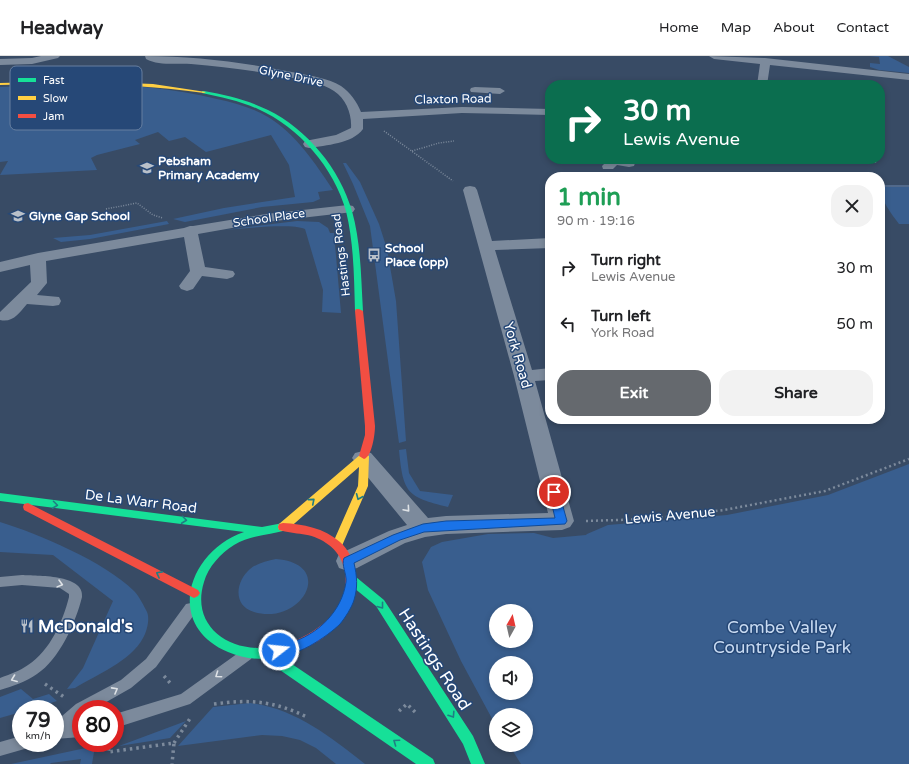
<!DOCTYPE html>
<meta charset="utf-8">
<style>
:root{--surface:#fff;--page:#f2f2f2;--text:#202124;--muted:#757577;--line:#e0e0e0;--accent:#65696e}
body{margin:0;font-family:"Varela Round",sans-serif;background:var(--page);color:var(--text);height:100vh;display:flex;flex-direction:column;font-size:15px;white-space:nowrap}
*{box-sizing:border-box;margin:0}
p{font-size:13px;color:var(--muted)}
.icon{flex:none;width:22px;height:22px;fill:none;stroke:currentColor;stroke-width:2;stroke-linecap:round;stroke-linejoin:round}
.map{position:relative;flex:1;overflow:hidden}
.panel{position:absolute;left:545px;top:116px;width:340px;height:252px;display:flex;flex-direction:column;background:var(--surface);border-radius:16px;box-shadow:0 2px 6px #0003}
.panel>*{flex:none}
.guide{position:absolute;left:545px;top:24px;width:340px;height:84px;border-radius:16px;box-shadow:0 2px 6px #0003;background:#0b6e4f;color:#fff;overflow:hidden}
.needle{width:26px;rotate:8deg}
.buttons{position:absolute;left:489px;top:548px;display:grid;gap:8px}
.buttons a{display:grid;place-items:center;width:44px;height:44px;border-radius:50%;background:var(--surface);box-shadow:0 2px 6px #0003;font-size:20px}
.speed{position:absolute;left:12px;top:644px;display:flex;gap:8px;font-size:20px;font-weight:700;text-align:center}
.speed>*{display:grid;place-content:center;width:52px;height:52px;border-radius:50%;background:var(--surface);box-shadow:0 2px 6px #0003;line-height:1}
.speed small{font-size:10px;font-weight:400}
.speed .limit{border:6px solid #d22;background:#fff;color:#111}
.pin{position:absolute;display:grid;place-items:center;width:34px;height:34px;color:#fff;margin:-17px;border:2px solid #fff;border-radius:50%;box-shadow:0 1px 4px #0007}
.me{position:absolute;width:44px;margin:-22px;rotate:74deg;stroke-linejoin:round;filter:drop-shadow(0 0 3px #0008)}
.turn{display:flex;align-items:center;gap:14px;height:84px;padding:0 12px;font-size:18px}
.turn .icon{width:52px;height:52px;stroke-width:2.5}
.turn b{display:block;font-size:28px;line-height:34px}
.round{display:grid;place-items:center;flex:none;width:42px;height:42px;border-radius:16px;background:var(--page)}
.head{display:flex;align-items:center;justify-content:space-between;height:68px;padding:0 12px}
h1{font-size:24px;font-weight:700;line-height:30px;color:#1e9e55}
.cta{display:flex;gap:8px;margin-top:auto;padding:8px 12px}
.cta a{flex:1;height:46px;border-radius:16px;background:var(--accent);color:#fff;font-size:16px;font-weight:700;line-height:46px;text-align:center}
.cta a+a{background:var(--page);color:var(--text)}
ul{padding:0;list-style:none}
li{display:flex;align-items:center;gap:12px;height:56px;padding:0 12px}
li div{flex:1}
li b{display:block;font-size:15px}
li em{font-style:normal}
header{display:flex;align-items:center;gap:24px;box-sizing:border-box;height:56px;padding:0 20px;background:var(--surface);border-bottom:1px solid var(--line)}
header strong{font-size:19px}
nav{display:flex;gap:22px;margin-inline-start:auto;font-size:14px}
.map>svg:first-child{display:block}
.green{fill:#395e8e;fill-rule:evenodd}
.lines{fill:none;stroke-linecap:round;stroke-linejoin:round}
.stream{fill:#51698b;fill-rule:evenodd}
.path-far2{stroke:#7c8a9c;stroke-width:1.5;stroke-dasharray:1 1.5;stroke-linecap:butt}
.path-far1{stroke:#7c8a9c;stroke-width:2.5;stroke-dasharray:2 3;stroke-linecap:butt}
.path{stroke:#7c8a9c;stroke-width:3.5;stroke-dasharray:2.5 4;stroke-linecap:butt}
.lane{fill:#7c8a9c;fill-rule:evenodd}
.street{fill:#7c8a9c;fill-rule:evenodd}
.fast{fill:#16e098;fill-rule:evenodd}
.slow{fill:#ffcf43;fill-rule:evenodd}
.jam{fill:#f24e42;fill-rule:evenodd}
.oneway{stroke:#207d83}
.oneway2{stroke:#dee2e6}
.route{fill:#1a73e8;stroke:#114b97}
.labels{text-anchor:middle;stroke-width:3;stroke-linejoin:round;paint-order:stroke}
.far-street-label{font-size:12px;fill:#fff;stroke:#264877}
.far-poi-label{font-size:12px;font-weight:bold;fill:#fff;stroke:#264877;text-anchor:start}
.street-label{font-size:14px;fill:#fff;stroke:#264877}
.near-poi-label{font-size:17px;font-weight:bold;fill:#fff;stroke:#264877;text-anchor:start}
.near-park-label{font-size:17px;fill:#c9dbf2;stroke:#264877}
.near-street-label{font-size:17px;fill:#fff;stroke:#264877}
.key{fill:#264877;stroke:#677fa0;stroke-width:1}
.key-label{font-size:11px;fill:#fff}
</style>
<header>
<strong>Headway</strong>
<nav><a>Home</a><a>Map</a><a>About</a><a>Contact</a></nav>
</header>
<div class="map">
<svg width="909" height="708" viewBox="0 0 909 708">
<rect width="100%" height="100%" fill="#384b65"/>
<path class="green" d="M869,0h19l21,11v6l-30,-3 -9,-3v-4l10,1 -1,-7z
M85,28c45,1 88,4 132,15 18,4 36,9 51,18 27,16 48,47 65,73l-15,2 2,7 -7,3 -51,5 -77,15 -12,-3 51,-11 71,-11 -6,-32 -18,-30 -65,17 -21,-15 -16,4 -11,-9 -23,8 5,4 -43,11 -6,3 6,12 -97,5 8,-14 -8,1v-75z
M343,107h3l14,19 19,42 8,25 9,52 10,140 -7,2 -29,-217 -17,-42z
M880,129l29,1v38h-10c-8,-11 -19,-24 -19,-39z
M167,165l2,3 -79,15 -29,3 -8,-4 37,-3z
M297,165l22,1 9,6 2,5h4l7,80 -19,-1 1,-22 -18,-61c-15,-6 -64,0 -81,1z
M406,393l3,24 11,18 33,4 -5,12c-41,-10 -45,-14 -49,-57z
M909,408v300h-388l-12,-19h17v-30h-30v11l-35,-65 -33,-71 -6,-28 9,-15 11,-5 46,-8 46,-1 19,5 33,-3 1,-1 21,-9 119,-10 101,-20zM496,555h30v30h-30zM496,607h30v30h-30z
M0,466c39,12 105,40 134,69 5,5 10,15 13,21 3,7 0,19 -4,26 -12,23 -47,37 -68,50l-8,1 16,-21 30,-67 -60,-46 -53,-3z
M276,503c61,5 25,67 -22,53 -22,-7 -18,-31 -4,-43 7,-6 17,-8 26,-10z
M21,633l12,10 16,-5 8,7 -26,8h-10v3l-21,6v-21z
M250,647c46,6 79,33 115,61h-29l-20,-16 -16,-8 -18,-4 -20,-1 -84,11 35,-39z
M186,665l-16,17 -51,8z
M95,690l-3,18h-12l1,-5 -30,4 -1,1h-39z"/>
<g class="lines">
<path class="stream" d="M880,129h29v2h-29z"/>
<path class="path-far2" d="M384,75l69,50
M412,95l27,-8 15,-2
M106,153l31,-6 16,12 10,3"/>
<path class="path-far1" d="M586,465l63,-2 75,-9 101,-19 84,-32"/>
<path class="path" d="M164,620l7,8
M45,628l19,13
M214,648c36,-5 60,-3 93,13
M399,655l8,-7 10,10
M112,687l-2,1 -2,8 66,-9 -2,21
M174,687l17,-26"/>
<path class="lane" d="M22,519c14,1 63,-1 60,22 -6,25 -23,63 -45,77 -11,8 -24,12 -37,16v-12c10,-4 20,-7 28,-13 22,-14 35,-44 41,-68v-3l-9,-6 -38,-3 -22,2v-10z
M191,547l5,1 1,4 -1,4 -40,55 -25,21 -37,21h-13v9l-7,6 7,-1v14l-26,2v-17l21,-18 45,-24 25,-21 40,-55z
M246,593l5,2 2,4 -2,4 -61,45 -75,24v-14l66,-20 60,-43z
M21,680v7h9l-2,5 -28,8v-14z"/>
<path class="street" d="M41,0h19l-2,2 -26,6 -32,1v-6l32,-1z
M145,0c50,0 102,7 152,17 14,3 31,5 44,13 9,6 16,16 20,26l101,-5 88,2v6l-88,-2 -99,6v10c-11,15 -37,16 -54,19l-4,-1 -2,-3 2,-3 31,-6 15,-7c1,-14 -5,-29 -17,-37 -12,-8 -27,-10 -41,-13 -34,-7 -68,-11 -102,-14 -15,-1 -32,2 -45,-5z
M709,0l56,2 144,16v6l-139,-15 -3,20h-10l3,-21 -46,-5z
M475,31l25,1 5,3 -5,3 -29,-2 -1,-2 1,-2z
M609,103l25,1 1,3 -1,3 -5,1 -12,-2 -4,4h-10l-1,-3z
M865,103h12l-1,4h-10z
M470,130l5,1 2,3 15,51 58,-3v10l-55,2 37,120 18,-2v12l-15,1 39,140 -4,6 -8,3 -116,4 -21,3 -20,6 -48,25 -9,3 -9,-3 -3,-7 3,-7 50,-23 18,-6 -55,-67 3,-5 8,-2 8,2 57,65 18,-2 102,-3 -34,-137 -51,-186 2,-3z
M348,149l5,1 2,3 -2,3 -87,10 -68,12 7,33 28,4 2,3 -2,3 -6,2 -25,-3 -9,13 -6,2 -6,-2 -2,-3 11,-15 -6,-34 -138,24 1,22 -10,12 22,2 2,4 -2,4 -6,1 -26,-2c-8,9 -14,19 -27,16v-8l31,-30 -1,-17 -30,7v-10l38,-9 146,-25 6,-2h3l73,-12z"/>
<path class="fast" d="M204,35c22,4 44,9 64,19 39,19 72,59 84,101 9,32 9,67 11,100l-1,2h-3l-4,-2c-1,-33 -1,-67 -9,-100 -12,-43 -47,-84 -88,-102 -18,-8 -37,-12 -56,-16v-2z
M0,437l262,34 21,-4 4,1 1,3 -1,3c-18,5 -36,5 -53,15 -13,8 -26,22 -30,37 -12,38 16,65 53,66 11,1 22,-2 33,-5l4,1 2,4 -2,4 -14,4 153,103 2,5h-19l-152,-105c-13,0 -25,-2 -36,-7 -64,-27 -40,-101 16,-120l-244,-31z
M352,520l4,1 28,23 89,136 12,28h-14l-8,-20 -87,-138 -28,-23 -2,-3 2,-3z"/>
<path class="slow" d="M77,25l76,3 53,8 -2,1c-68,-10 -135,-10 -204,-8v-2z
M364,397l5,3 -1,30 -27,62 -4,1 -4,-1 -1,-3 26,-59 1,-19 -72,63 -4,1 -4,-1 -1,-3 1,-3 82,-70z"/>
<path class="jam" d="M356,253h3l4,2 12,115c0,8 -3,31 -11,33l-5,-3 6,-21v-9l-10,-115z
M28,447l170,87 2,3 -2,3 -4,2 -4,-2 -166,-86 -1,-3 1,-3z
M283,467c20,1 41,5 57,19 8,7 14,19 15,29 6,34 -21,66 -52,78 -6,2 -11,5 -17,3l-2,-4 2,-4c31,-11 64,-34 59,-71 -2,-13 -8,-23 -19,-30 -15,-11 -31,-8 -47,-13l-1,-3 1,-3z"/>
</g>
<defs><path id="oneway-chevron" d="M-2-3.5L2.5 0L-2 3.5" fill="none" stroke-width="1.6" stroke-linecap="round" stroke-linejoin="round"/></defs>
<g class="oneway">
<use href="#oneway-chevron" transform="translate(359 441) rotate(113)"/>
<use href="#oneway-chevron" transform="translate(312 445) rotate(-40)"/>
<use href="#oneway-chevron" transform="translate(55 449) rotate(7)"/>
<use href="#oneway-chevron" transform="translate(184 464) rotate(7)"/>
<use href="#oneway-chevron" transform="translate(159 518) rotate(-152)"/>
<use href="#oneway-chevron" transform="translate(381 550) rotate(52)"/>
<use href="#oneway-chevron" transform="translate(452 659) rotate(57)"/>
<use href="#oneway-chevron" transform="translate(396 686) rotate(-145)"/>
</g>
<g class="oneway2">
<use href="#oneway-chevron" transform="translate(407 453) rotate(49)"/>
<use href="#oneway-chevron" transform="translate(60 528) rotate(15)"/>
<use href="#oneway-chevron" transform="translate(218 619) rotate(145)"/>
<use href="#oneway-chevron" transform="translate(14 623) rotate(159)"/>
<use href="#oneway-chevron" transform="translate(115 634) rotate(-29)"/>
</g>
<path class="route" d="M554,433l4,1 1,2 8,29 -2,3 -141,8 -24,8 -46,23c3,13 4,24 0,37 -2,7 -9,18 -14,24 -12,12 -48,37 -66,30l-2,-4 2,-3c5,-2 10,-3 15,-4 29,-8 53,-32 57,-61 1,-8 -5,-17 -2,-24l49,-23 30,-11 23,-3 109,-3 -6,-26 1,-2z"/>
<defs>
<g id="school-bare" transform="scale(1.08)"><path d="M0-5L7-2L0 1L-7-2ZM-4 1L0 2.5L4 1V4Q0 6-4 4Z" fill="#b9c0c9" stroke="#264877" stroke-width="2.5" paint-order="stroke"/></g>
<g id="bus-bare" transform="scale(1.08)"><path d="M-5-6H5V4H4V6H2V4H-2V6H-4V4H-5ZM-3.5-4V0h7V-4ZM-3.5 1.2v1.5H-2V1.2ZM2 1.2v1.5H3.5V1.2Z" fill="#b9c0c9" stroke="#264877" stroke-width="2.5" paint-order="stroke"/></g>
<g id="restaurant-bare" transform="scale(1.08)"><path d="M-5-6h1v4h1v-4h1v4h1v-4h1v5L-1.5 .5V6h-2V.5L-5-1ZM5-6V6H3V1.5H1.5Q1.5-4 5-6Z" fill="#b9c0c9" stroke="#264877" stroke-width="2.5" paint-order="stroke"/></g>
</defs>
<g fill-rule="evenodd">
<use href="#school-bare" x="147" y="112"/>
<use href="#school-bare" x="18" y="160"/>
<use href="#bus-bare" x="374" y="199"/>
<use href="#restaurant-bare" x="27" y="570"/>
</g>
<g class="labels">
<g class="far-street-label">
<text transform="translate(291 20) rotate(12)" y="4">Glyne Drive</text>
<text transform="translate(453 43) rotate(-1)" y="4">Claxton Road</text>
<text transform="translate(269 162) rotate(-8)" y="4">School Place</text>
<text transform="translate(341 199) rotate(-97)" y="4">Hastings Road</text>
</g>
<g class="far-poi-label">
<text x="158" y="109">Pebsham<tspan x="158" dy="14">Primary Academy</tspan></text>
<text x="29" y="164">Glyne Gap School</text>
<text x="385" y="196">School<tspan x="385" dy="14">Place (opp)</tspan></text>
</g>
<g class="street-label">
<text transform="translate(518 299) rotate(74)" y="5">York Road</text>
<text transform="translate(141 445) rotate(7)" y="5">De La Warr Road</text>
<text transform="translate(670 459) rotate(-5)" y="5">Lewis Avenue</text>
</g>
<g class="near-poi-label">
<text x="38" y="576">McDonald's</text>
</g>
<g class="near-park-label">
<text x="782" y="577">Combe Valley<tspan x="782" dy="20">Countryside Park</tspan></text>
</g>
<g class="near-street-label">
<text transform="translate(435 603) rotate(57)" y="6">Hastings Road</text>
</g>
</g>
<rect x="10" y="10" width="132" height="64" rx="6" class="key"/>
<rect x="18" y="22" width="18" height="4" fill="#16e098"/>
<rect x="18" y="40" width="18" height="4" fill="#ffcf43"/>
<rect x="18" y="58" width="18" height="4" fill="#f24e42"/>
<g class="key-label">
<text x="43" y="28">Fast</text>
<text x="43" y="46">Slow</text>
<text x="43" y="64">Jam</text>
</g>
</svg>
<div class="buttons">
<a><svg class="needle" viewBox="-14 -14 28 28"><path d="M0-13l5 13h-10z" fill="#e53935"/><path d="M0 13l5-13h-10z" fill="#757577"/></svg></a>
<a><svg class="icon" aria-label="sound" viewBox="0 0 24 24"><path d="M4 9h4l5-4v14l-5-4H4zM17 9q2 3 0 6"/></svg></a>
<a><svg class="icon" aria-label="layers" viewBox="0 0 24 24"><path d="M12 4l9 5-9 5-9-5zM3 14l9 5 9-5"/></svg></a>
</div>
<div class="speed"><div>79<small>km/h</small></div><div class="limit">80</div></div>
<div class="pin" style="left:554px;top:436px;background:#d93025"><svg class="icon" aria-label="arrive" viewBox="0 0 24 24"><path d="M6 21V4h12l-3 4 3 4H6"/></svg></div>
<svg class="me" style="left:279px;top:594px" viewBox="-20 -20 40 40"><circle r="17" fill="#1a73e8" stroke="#fff" stroke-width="3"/><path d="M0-11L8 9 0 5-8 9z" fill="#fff"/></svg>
<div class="guide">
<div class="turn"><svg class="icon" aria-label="right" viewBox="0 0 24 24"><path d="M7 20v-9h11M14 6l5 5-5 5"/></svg><div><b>30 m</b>Lewis Avenue</div></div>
</div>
<section class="panel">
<div class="head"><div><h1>1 min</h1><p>90 m · 19:16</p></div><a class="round"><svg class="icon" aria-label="close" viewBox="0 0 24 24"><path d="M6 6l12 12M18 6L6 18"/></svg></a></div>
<ul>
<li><svg class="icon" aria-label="right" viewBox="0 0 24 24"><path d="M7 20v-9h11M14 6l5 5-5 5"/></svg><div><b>Turn right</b><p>Lewis Avenue</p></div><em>30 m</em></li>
<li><svg class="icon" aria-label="left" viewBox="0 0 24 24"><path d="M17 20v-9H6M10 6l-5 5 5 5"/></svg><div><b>Turn left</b><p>York Road</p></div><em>50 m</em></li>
</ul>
<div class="cta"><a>Exit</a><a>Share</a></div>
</section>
</div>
